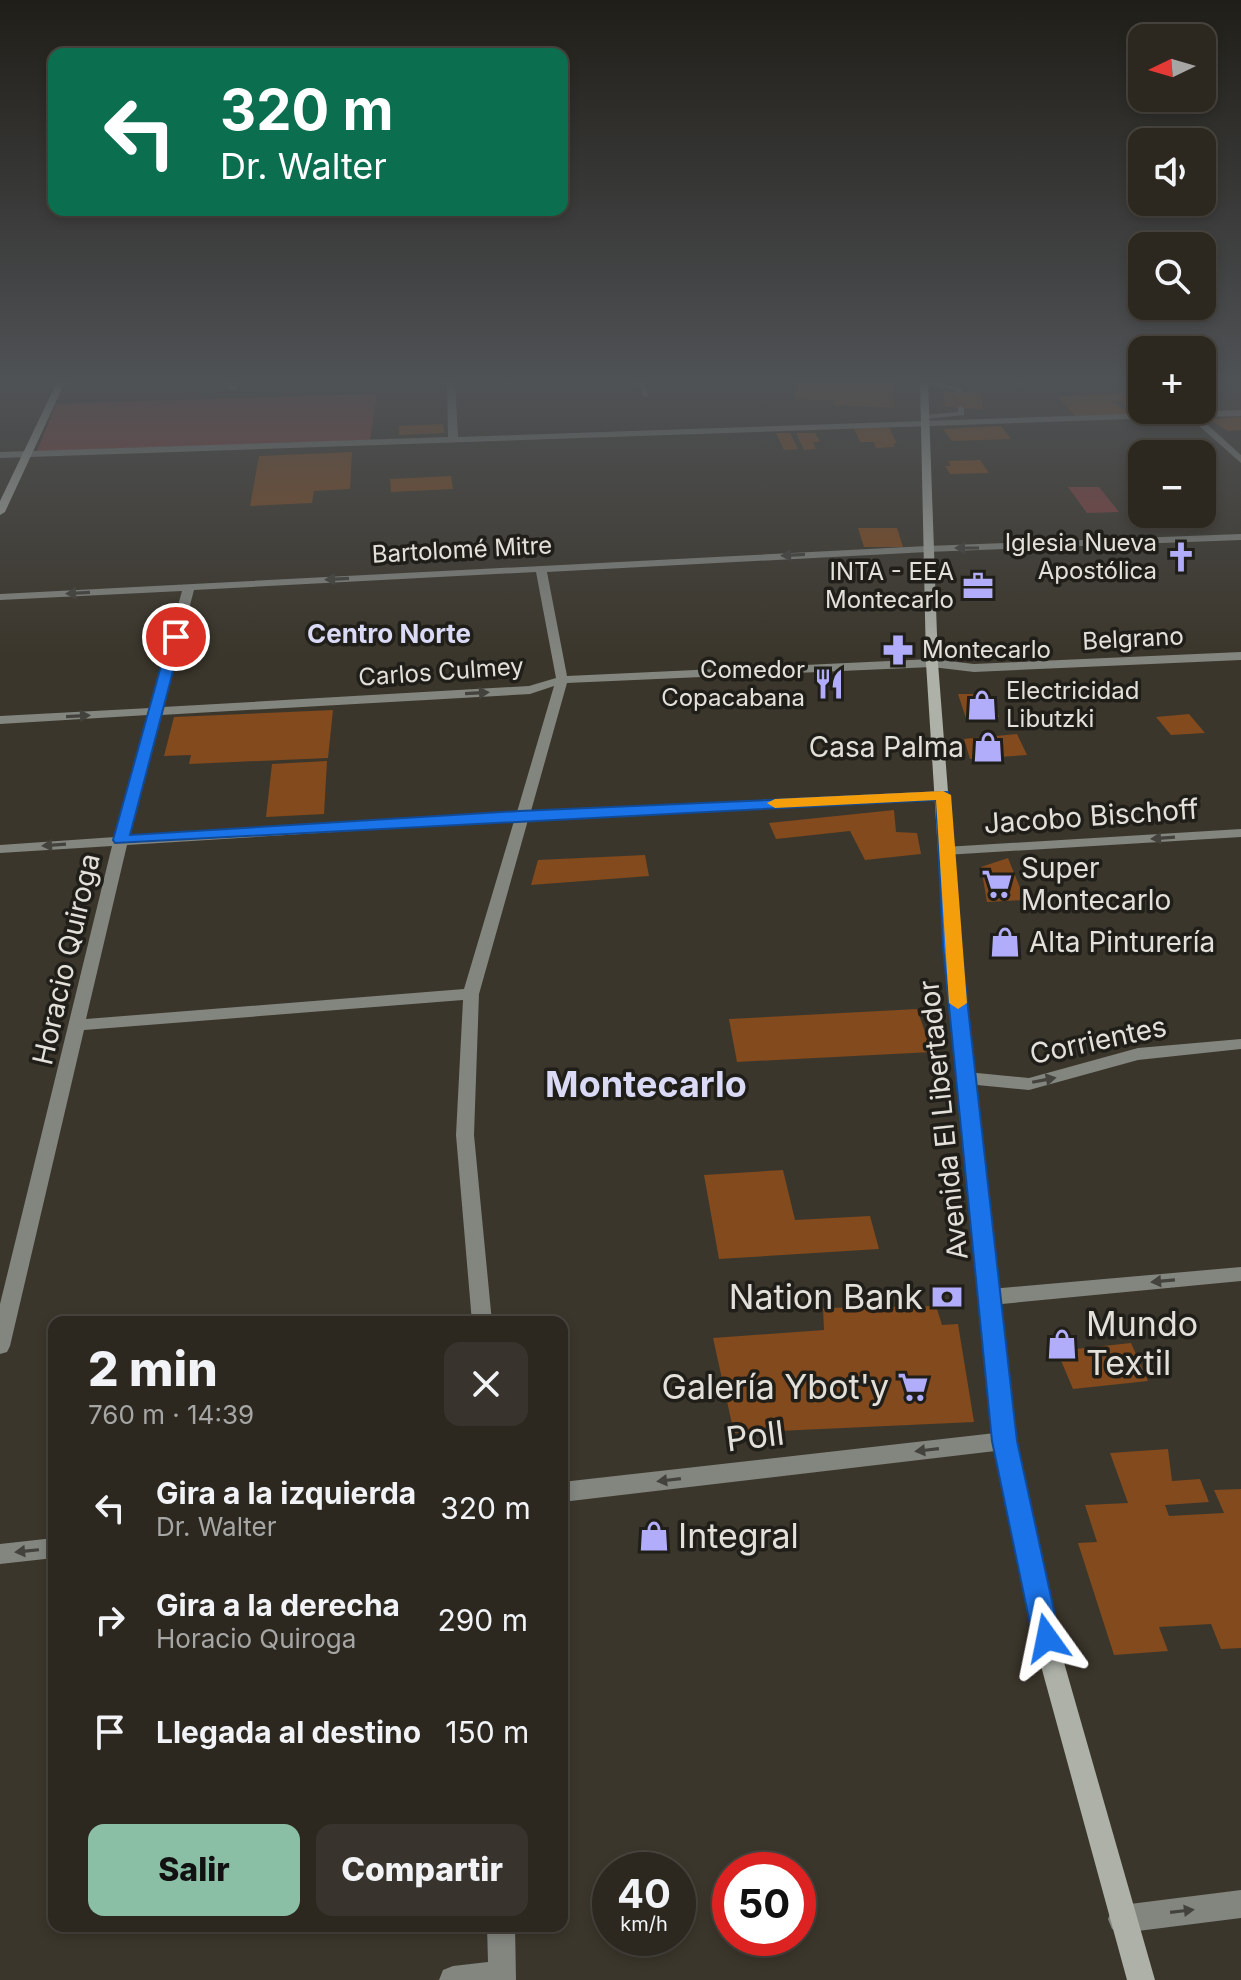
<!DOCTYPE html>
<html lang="es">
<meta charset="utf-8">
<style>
:root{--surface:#2c2820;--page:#38342d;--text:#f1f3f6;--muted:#a6a6a5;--line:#48443e;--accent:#8abfa5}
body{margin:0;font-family:Inter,sans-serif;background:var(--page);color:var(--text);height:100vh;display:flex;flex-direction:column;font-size:30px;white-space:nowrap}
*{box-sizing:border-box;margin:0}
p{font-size:26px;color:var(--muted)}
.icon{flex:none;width:44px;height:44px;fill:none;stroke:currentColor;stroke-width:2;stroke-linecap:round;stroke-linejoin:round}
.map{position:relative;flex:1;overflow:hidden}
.side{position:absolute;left:48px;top:1316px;width:520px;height:616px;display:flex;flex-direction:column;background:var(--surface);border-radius:16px;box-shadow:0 4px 12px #0003,0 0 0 2px var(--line)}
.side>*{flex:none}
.hud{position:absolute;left:48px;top:48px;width:520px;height:168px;border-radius:16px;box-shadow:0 4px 12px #0003,0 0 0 2px var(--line);background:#0b6e4f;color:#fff;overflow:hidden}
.needle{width:52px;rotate:265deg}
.fabs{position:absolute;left:1128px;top:24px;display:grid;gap:16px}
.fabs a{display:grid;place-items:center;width:88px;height:88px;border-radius:16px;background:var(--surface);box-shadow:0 4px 12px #0003,0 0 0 2px var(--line);font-size:40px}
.speed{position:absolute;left:592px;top:1852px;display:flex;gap:16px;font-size:40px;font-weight:700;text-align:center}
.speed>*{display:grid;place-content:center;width:104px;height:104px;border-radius:50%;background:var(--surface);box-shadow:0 4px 12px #0003,0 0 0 2px var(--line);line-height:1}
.speed small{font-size:20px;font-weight:400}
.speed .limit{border:12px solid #d22;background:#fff;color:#111}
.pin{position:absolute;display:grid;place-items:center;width:68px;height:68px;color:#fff;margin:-34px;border:4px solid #fff;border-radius:50%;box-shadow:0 2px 8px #0007}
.me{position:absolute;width:88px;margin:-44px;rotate:348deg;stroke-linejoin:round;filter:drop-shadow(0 0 6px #0008)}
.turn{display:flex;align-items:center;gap:28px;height:168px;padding:0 40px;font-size:36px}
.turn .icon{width:104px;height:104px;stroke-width:2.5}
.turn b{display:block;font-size:56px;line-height:68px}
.round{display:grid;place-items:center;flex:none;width:84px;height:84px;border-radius:16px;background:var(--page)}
.headline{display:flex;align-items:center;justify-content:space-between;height:136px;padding:0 40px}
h1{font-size:48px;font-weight:800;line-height:60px}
.action{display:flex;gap:16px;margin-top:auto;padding:16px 40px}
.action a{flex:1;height:92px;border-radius:16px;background:var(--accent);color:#111;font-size:32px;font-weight:800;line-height:92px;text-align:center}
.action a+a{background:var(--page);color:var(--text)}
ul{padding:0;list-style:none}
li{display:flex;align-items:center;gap:24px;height:112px;padding:0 40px}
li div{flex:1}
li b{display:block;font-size:30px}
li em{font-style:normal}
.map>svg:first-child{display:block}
.green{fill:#87403e}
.building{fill:#824a1d}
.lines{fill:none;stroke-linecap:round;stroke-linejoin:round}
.lane{fill:#83857f;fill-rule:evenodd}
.street{fill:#83857f;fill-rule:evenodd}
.secondary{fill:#adb1a7;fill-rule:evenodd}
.oneway{fill:#43423d}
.route{fill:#1a73e8;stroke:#114b97;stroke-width:2}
.slow{fill:#f59e0b}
.labels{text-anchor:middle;stroke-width:7;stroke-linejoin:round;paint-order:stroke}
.far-poi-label{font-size:24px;fill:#e3e0d9;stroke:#201e19;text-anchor:end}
.far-street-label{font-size:24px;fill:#e3e0d9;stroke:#201e19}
.far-neighbourhood-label{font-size:26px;font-weight:bold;fill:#dadaf7;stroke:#201e19}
.poi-label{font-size:28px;fill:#e3e0d9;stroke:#201e19;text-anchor:start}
.street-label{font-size:28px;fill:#e3e0d9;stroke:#201e19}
.near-poi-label{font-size:34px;fill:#e3e0d9;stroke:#201e19;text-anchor:end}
.near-street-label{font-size:34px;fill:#e3e0d9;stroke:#201e19}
.district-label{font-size:36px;font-weight:bold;fill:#dadaf7;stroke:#201e19}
</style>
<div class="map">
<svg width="1241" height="1980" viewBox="0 0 1241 1980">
<rect width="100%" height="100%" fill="#3b362b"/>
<path class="green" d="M377,394l-7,46 -333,11 19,-47z
M1068,487h31l20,25 -32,1z"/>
<path class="building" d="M797,380l97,1v27l-60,-3 -1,-5 -38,-1z
M944,392l37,1 2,16 -38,-2z
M1142,392v17l-13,1 -8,-9 -8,1 19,12 -57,2 -17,-19z
M1241,417v13l-13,1 -20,-12z
M443,424l1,9 -45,2v-9z
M1001,426l10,13 -59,2 -9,-12z
M854,428h35l8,15 -4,1 2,3 -19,1 -2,-6h-14z
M776,433h14l8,16 -14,1z
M796,433h19l5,9h-7l3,7 -12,1z
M352,452l-2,37 -36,2 -2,12 -62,3 9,-50z
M980,460l9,13 -39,1 -5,-8h6l-3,-5z
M451,476l2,13 -62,3 -1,-13z
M858,528h39l6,19h-39z
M958,694h32l9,23 -33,1z
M333,710l-5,48 -139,6 2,-9 -27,1 10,-39z
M1189,714l16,19 -34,2 -15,-18z
M1017,734l10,21 -57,4 -6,-20z
M327,761l-3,53 -58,3 6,-53z
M894,810l2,22 21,1 4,21 -56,6 -15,-29 -74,8 -7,-16z
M645,855l4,21 -118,9 7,-25z
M1008,858l17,42 -38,2 -6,-35z
M917,1009l15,43 -195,10 -8,-43z
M783,1170l12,50 75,-4 9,33 -160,10 -15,-84z
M936,1306l6,19 16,-1 16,98 -240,11 -21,-95 111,-8 -1,-22z
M1131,1343l17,38 -75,8 -16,-38z
M1168,1449l4,32 28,-2 9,23 -44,3 4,11 55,-3 -10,-23 27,-1v159l-20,1 -10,-25 -52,3 9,24 -54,4 -36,-112 19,-1 -12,-37 43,-2 -18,-50z"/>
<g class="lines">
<path class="lane" d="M641,380h9l-5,3 3,14 -5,-1 -4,-14z
M924,380l37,8 1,4 -3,2 -3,-4 -34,-7 -1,-1z
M961,406l3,2v7l-40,4 -3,-2 3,-2 34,-3v-4z"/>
<path class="street" d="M231,380h8l-3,11 -7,-2z
M447,380h8l3,57 783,-27v6l-42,1 42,38v8l-52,-46 -1189,41v-6l448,-15z
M1241,534v6l-314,12 -380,20 20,104 365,-17 42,5 267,-12v8l-267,12 -42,-5 -365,16 -36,128 412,-20 7,4 -7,4 -415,21 -49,174 -5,141 18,187h-20l-16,-187 7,-135 -379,30 -74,316 -3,6 -7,2v-50l112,-458 -112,7v-8l115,-8 33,-122 -148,9v-8l150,-8 32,-117 -182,9v-6l927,-48zM536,572l20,106 -27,8 -366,21 31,-117zM554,686l-37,126 -388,25 32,-122 369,-21zM514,821l-50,168 -378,30 41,-174z
M1241,829v8l-296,18 -7,-4 7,-4z
M1241,1039v10l-103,11 -109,30 -62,-6 -9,-6 9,-6 62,6 109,-30z
M1241,1267v14l-250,24 -7,-3 -3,-5 3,-5 7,-3z
M1004,1432l8,3 3,6 -3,6 -8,3 -442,52v-20z
M54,1538v20l-54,6v-20z
M1241,1890v28l-119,15 -10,-4 -4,-10 4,-10 10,-4z
M487,1926h28l1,54h-77l4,-10 10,-4 35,-4z"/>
<path class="secondary" d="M58,380h8l-61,132 -5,3v-14z
M920,380h8l10,283 22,283 55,495 50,225 90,314h-28l-86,-314 -48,-225 -49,-495 -18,-283z"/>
</g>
<defs><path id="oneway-solid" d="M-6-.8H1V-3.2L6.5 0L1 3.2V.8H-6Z" transform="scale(2)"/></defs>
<g class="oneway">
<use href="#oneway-solid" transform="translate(967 548) rotate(180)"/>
<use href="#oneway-solid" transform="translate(793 555) rotate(177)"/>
<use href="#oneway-solid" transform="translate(337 579) rotate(177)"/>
<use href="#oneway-solid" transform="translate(78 593) rotate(177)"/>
<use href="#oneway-solid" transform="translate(477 693) rotate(-3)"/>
<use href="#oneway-solid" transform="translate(78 716) rotate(-3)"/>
<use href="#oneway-solid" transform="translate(1163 838) rotate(176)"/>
<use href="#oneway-solid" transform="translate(54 845) rotate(176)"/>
<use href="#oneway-solid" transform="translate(1044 1080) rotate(-11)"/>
<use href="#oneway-solid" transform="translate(1163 1281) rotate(175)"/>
<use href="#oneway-solid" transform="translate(927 1450) rotate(173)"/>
<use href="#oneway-solid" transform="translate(669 1480) rotate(173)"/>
<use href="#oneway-solid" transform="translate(27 1551) rotate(174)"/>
<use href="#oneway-solid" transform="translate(1182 1911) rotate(-7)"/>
</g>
<linearGradient id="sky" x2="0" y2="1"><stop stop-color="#201e18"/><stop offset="0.58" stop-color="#4f5255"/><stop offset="1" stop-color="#4f5255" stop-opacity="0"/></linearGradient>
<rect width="1241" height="657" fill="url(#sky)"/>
<path class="route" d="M176,633l6,4 -52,198 390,-24 428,-19 13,154 56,495 43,197 -4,9 -9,4 -10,-4 -4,-9 -41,-197 -49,-495 -7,-146 -821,43 -2,-3 56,-203z"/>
<path class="slow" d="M943,791l8,4 16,208 -9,6 -9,-6 -13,-203 -161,8 -8,-5 8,-4z"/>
<defs>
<g id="church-bare" transform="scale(2.4)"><path d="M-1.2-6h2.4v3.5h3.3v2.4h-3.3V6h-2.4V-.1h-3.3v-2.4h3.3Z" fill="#b1adfa" stroke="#201e19" stroke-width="2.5" paint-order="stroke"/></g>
<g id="office-bare" transform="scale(2.4)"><path d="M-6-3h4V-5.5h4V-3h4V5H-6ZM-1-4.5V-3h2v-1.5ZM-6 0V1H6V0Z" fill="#b1adfa" stroke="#201e19" stroke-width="2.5" paint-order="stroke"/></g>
<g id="pharmacy-bare" transform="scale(2.4)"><path d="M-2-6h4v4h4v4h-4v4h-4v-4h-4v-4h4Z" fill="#b1adfa" stroke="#201e19" stroke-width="2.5" paint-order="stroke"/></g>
<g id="restaurant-bare" transform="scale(2.4)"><path d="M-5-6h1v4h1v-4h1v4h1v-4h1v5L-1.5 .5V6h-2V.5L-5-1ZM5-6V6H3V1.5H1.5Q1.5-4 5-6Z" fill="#b1adfa" stroke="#201e19" stroke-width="2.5" paint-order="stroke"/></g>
<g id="shop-bare" transform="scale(2.4)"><path d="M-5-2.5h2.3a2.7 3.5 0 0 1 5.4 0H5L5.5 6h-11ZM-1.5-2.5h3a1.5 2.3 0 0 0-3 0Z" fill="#b1adfa" stroke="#201e19" stroke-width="2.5" paint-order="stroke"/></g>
<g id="supermarket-bare" transform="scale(2.4)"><path d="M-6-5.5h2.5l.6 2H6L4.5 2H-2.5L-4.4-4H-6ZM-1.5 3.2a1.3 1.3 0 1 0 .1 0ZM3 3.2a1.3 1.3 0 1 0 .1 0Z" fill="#b1adfa" stroke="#201e19" stroke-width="2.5" paint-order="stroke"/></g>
<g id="bank-bare" transform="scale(2.4)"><path d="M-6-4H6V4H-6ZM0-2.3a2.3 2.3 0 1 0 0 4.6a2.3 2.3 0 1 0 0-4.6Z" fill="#b1adfa" stroke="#201e19" stroke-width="2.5" paint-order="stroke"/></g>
</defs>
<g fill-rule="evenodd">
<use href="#church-bare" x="1181" y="557"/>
<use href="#office-bare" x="978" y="586"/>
<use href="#pharmacy-bare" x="898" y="650"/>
<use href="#restaurant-bare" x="829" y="684"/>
<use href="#shop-bare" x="982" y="705"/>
<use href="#shop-bare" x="988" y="747"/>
<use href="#supermarket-bare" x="997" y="884"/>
<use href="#shop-bare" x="1005" y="942"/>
<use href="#bank-bare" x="947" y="1297"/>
<use href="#shop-bare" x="1062" y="1344"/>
<use href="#supermarket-bare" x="913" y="1387"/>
<use href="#shop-bare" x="654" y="1536"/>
</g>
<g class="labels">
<g class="far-poi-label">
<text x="1157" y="551">Iglesia Nueva<tspan x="1157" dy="28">Apostólica</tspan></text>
<text x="954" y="580">INTA - EEA<tspan x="954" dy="28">Montecarlo</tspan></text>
<text x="922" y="658" text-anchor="start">Montecarlo</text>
<text x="805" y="678">Comedor<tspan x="805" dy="28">Copacabana</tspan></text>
<text x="1006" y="699" text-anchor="start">Electricidad<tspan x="1006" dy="28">Libutzki</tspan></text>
</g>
<g class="far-street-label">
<text transform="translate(462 550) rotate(-3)" y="8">Bartolomé Mitre</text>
<text transform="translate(1133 639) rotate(-3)" y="8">Belgrano</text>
<text transform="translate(441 672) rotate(-4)" y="8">Carlos Culmey</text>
</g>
<g class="far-neighbourhood-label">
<text x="389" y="643">Centro Norte</text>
</g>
<g class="poi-label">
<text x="964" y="757" text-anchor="end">Casa Palma</text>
<text x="1021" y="878">Super<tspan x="1021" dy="32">Montecarlo</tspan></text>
<text x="1029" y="952">Alta Pinturería</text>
</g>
<g class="street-label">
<text transform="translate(1091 816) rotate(-4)" y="10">Jacobo Bischoff</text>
<text transform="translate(66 959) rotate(-77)" y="10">Horacio Quiroga</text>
<text transform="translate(1098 1040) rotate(-12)" y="10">Corrientes</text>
<text transform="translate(943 1120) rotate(-96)" y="10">Avenida El Libertador</text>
</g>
<g class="near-poi-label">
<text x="923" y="1309">Nation Bank</text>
<text x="1086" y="1336" text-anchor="start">Mundo<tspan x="1086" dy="39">Textil</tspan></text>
<text x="889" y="1399">Galería Ybot'y</text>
<text x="678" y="1548" text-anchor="start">Integral</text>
</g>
<g class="near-street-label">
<text transform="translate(755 1436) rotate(-7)" y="12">Poll</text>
</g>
<g class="district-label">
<text x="646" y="1097">Montecarlo</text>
</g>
</g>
</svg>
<div class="fabs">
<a><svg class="needle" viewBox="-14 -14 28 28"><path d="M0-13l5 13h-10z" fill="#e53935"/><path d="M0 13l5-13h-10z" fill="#a6a6a5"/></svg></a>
<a><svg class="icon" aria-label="sound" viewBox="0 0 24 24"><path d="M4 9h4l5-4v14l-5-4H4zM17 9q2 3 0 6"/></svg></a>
<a><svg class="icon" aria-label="search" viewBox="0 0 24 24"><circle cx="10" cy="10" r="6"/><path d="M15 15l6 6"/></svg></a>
<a>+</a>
<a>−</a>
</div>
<div class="speed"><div>40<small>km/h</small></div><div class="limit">50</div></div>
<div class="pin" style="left:176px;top:637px;background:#d93025"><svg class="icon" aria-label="arrive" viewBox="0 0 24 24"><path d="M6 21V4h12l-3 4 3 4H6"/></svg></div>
<svg class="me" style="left:1047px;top:1638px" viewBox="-20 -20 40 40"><path d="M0-17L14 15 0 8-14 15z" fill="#1a73e8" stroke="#fff" stroke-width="4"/></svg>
<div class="hud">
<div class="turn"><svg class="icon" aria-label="left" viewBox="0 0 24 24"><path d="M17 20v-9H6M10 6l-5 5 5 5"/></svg><div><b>320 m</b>Dr. Walter</div></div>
</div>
<section class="side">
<div class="headline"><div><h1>2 min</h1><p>760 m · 14:39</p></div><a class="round"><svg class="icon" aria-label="close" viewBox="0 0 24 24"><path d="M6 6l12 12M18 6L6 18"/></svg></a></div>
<ul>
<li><svg class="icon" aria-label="left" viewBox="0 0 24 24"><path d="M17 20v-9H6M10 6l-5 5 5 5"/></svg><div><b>Gira a la izquierda</b><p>Dr. Walter</p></div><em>320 m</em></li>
<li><svg class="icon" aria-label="right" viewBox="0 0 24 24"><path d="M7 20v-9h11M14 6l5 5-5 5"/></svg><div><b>Gira a la derecha</b><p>Horacio Quiroga</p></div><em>290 m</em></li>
<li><svg class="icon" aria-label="arrive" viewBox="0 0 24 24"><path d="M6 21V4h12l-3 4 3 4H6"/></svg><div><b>Llegada al destino</b></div><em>150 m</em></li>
</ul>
<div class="action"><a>Salir</a><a>Compartir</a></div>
</section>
</div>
